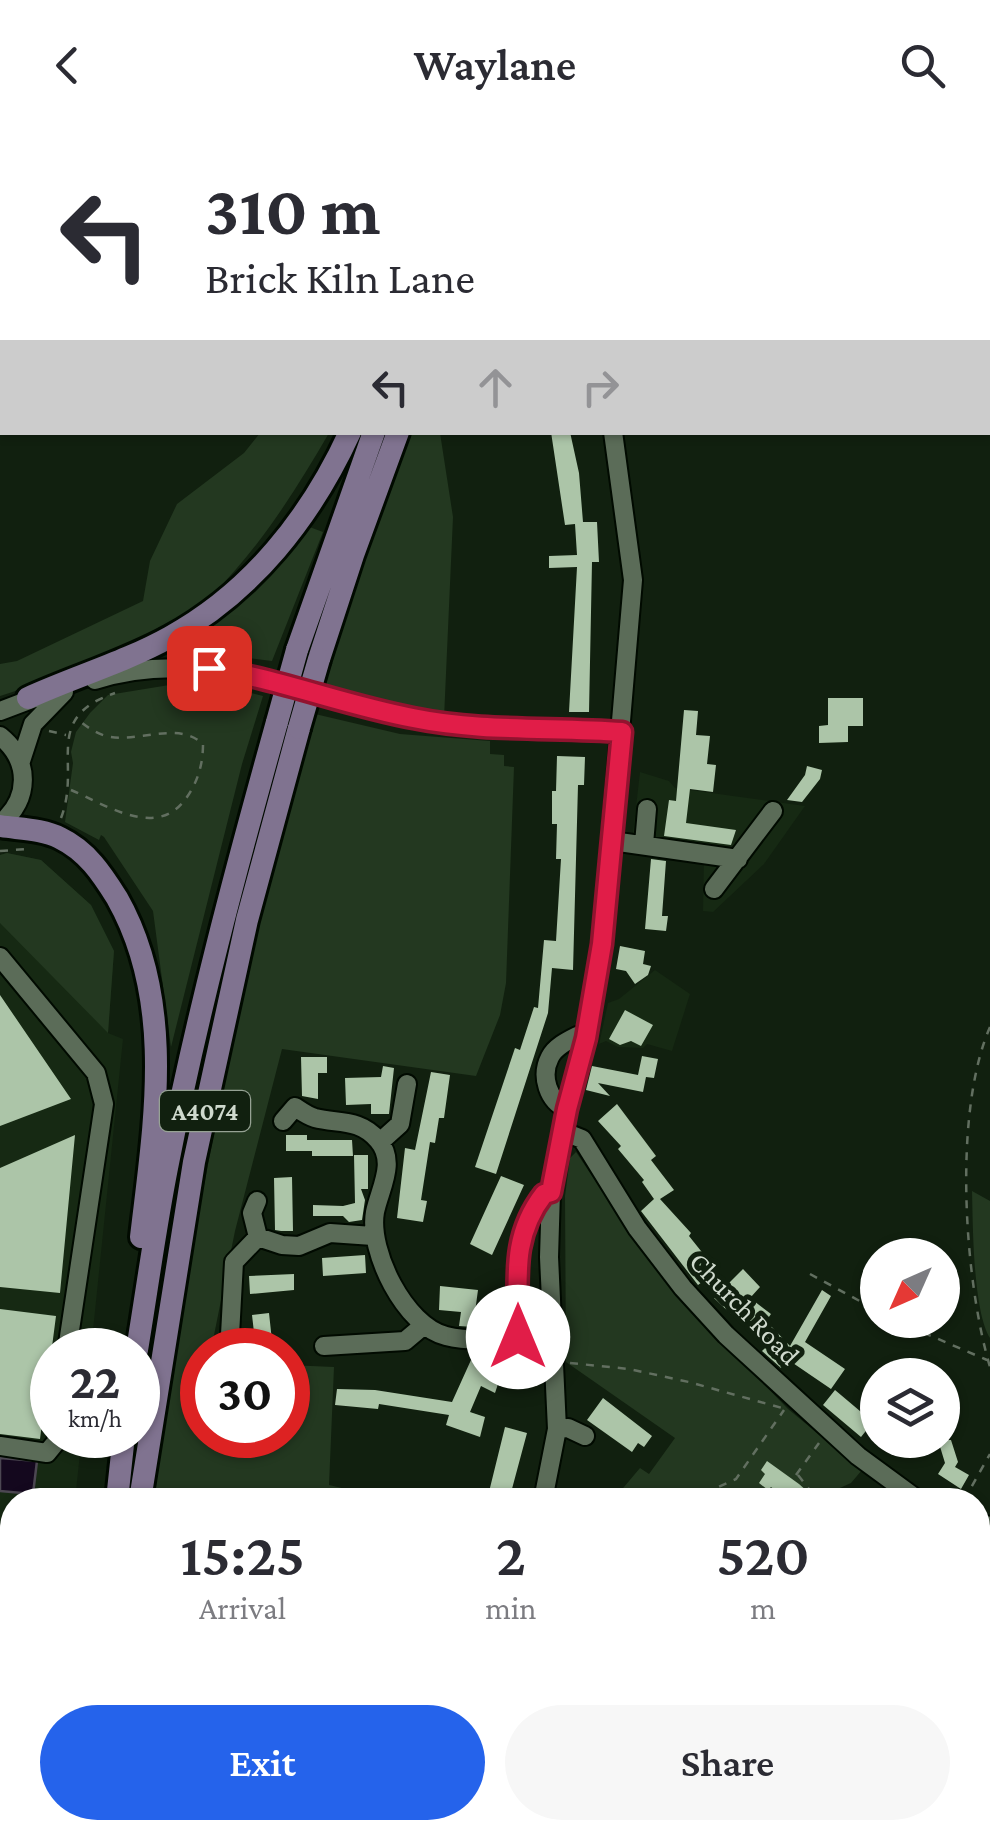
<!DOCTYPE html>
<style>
:root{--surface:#fff;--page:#f7f7f7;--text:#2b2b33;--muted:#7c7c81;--accent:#2563eb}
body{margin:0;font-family:"Crimson Pro",serif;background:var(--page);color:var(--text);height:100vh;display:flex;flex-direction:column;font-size:38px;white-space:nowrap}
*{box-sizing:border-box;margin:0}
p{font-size:32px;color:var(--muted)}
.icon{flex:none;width:55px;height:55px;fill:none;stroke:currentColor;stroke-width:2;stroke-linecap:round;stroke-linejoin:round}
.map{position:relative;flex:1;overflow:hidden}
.side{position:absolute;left:0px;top:1358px;width:990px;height:352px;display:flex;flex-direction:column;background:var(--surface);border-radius:40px 40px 0 0;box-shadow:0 2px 8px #0004}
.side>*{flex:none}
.banner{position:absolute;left:0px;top:0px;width:990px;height:305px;box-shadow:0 2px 8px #0004;background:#fff;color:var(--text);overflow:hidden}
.needle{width:65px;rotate:225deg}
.tools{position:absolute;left:860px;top:1108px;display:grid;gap:20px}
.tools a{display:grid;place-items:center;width:100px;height:100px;border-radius:50%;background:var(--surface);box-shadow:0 2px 8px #0004;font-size:50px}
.speed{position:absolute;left:30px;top:1198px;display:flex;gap:20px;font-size:50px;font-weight:700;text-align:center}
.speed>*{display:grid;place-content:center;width:130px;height:130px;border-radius:50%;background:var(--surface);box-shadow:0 2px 8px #0004;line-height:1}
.speed small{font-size:25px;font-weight:400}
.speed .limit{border:15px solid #d22;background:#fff;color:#111}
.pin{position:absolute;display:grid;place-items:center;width:85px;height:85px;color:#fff;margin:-42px;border-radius:20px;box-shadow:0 5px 15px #0006}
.me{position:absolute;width:110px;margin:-55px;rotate:0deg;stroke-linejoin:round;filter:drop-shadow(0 0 8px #0008)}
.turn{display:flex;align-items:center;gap:35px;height:210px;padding:0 40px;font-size:45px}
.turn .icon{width:130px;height:130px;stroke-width:2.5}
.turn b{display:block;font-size:70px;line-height:85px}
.lanes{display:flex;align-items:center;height:95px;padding:0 40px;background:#0003;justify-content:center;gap:50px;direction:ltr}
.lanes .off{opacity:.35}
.eta{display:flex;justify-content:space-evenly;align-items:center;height:170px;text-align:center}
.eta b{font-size:60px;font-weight:600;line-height:70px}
.action{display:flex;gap:20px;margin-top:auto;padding:20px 40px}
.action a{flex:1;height:115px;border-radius:60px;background:var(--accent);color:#fff;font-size:40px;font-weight:600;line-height:115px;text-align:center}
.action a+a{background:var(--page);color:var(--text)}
header{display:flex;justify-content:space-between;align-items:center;height:130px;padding:0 40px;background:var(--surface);font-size:45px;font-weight:600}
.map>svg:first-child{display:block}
.built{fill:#162913}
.green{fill:#233820}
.water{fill:#14081e;stroke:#4c4752;stroke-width:2.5}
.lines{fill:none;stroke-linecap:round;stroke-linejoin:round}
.stream{stroke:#4c4752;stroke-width:4}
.building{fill:#acc5a8}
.minor-casing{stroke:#010a00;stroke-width:22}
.major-casing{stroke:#010a00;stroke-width:28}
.path{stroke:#626f60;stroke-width:2.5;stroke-dasharray:8 8;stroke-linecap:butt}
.minor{stroke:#5b6c58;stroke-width:18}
.major{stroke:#807390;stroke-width:22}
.major-bridge-casing{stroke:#010a00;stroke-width:28;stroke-linecap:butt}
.major-bridge{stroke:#807390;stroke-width:22}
.route-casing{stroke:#92132f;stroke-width:25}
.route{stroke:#e11d48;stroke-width:18}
.labels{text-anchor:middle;stroke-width:10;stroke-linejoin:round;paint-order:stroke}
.shield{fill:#11200f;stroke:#96a294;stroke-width:2.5}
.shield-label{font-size:25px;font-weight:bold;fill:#cfd9cd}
.street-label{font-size:28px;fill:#cfd9cd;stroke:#11200f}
</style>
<header><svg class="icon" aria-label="back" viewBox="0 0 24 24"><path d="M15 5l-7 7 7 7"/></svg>Waylane<svg class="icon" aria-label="search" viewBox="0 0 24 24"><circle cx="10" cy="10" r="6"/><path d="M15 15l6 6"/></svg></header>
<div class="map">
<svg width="990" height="1708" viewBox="0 0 990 1708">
<rect width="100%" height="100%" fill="#11200f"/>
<path class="built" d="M640,642l29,9 6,7 130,18 -41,58 -51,48 -10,-1 1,-55 -73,-6z
M7,723l34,7 50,45 23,46 -6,82 15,6 -32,311h-39v85h30l-7,65h-63v25l-12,-1v-669z
M655,840l35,24 -18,57 -25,-7 -4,4 -25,-1 -12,-6 -7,3 9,-41 11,-4z
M978,1635l12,7v66h-317l-7,-10h312z"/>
<path class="green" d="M260,303h69c-33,57 -69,114 -116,161 -37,36 -162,87 -213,102v-32l17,-3 126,-60 7,-40 27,-57 67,-51z
M412,303h28l13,84 -9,201 -120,-30 57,-180z
M304,395l19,7 -51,129 -84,-11 -5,-13z
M200,550l63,16 -21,68 -71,283 -18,-136 -49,-74 -3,-2 -2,5 -34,-18 8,-59 -2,-11 5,-20 14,-19 18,-18z
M315,584l85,20 90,7v13l14,1v11l10,1 -8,216 -6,32 -24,61 -194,-27 -47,182 -24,119h-9v85h86v-70l46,2 -5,118 64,15h-243l20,-142 74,-377z
M7,723l34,7 50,45 23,46 -6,82 -108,-110v-68z
M576,1022l57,85 45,59 110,113 74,61 -11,13 -38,17h-200l27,-32 9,6 26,-36 -109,-76 -1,-166 5,-38z
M972,1061l18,10v137c-17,-27 -17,-112 -18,-147z
M0,1394l12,1v102l-12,5z
M978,1404l12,4v234l-12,-7z
M129,1698h211l-6,10h-206z
M475,1698h191l7,10h-202z"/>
<path class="water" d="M0,1328l37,3 -4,33 -33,-3z"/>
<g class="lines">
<path class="stream" d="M0,1426l12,1
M665,1698l9,10"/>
</g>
<path class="building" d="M551,302h19l9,41 4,49h14l2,40h-7l-3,150h-20l8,-145 -28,1v-12l28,-1 -2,-31 -10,1z
M828,568h35v28h-15v16l-29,1v-17l9,-1z
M684,580l14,1 -2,24 14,1 -3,28 9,1 -3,27 -23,-3 -4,34 50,7 -5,15 -67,-9 5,-36 7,1z
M557,626l28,1 -1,28h-6l-5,185 -21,-2 -4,45 -52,161 -21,-7 40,-119 5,2 14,-43 4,1 6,-68 12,1 5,-82h-5l1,-35h-5v-33h4z
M807,636l15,4 -2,9 -18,23 -15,-2 18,-25z
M651,729l15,2 -4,55h6l-2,15 -21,-2z
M620,816l25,5 -2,13 8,2 -3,9 -13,9 -9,-13 -10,-2z
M0,865l71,104 -71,27z
M625,880l28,15 -12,21 -10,-5 -11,4 -11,-6z
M642,926l16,3 -4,19 -8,-1 -3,15 -45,-9 12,13 -24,-6 6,-24 46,9z
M301,927h26v16h-9v26l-16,-3z
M383,936l11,2 -5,46h-18v-10l-25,1 -1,-27 36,-1z
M431,942l19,3 -6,43h-5l-4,25 -5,-1 -9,58 6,1 -4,21 -26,-4 8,-70 10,2z
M617,974l39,52 -5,4 23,30 -14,9 31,34 -2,3 28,35 -19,14 -57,-74 13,-12 -12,-17 2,-2 -26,-31 3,-3 -23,-25z
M75,1005l-15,158 -60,-6v-119z
M286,1005h21v5h45l1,16h-41v-5h-26z
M354,1025h14v34h-7l4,11 -3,20 -13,2 -6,-6h-30v-11l30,1 12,-3z
M501,1046l23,9 -32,70 -22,-11z
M292,1047l1,54h-12l-6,-1 -1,-52z
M365,1125l1,18 -43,3 -1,-18z
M743,1139l17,18 -10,11 21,16 -5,7 24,25 32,-56 9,6 -26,46 40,27 -14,20 -44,-30 -6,9 -19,-17 9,-9 -39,-27 -18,-17z
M294,1144v16l-44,4 -1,-18z
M440,1156l38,4 -5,37 -14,-1 2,-14 -22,-2z
M0,1179l56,7 -16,123 -40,-5z
M269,1183l4,37h-17l-4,-35z
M471,1230l30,15 -6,18 -14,-7 -11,26 15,5 -5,20 -34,-12 3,-10 -70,-11 -1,5 -43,-4 2,-16 38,1 77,12z
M835,1260l38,32 -12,15 -38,-32z
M603,1268l49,38 -8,11 -6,-4 -6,9 -45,-32z
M505,1297l22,6 -18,67h-22z
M938,1310h13l7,22 -3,5 14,8 -8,14 -23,-15 7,-11z
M767,1331l32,23 18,16h-17l-7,-6 -5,6 -17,-13 -3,3 -9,-7 6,-9 -4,-4z
M2,1651l10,2v36l-7,19h-5z
M352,1698h50l-1,10h-49z
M870,1698h68l25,9 -97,1z"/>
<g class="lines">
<g class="minor-casing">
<path id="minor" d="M0,64h2
M95,550c122,-39 232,30 351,44 58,7 117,4 176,8
M0,581l37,-14
M0,606c31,25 30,63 0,88
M21,631l12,-37 31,-32
M612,711l126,18
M644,714l3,-35
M714,759l59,-78
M0,827l96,116 8,31 -37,246
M567,979c-19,-8 -27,-33 -17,-52 5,-10 17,-16 27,-21l9,2
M283,991l12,-14c6,4 13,9 20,11 23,6 44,0 63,22 19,22 2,48 -3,72 -7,39 30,114 71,124 30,8 76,1 107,-2
M562,1001l20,8 55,89 46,60 43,47 132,121 60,44
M380,1012l20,-18 7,-40
M257,1071l-5,12 6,24
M230,1205l4,-73 24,-25 24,8 17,1 31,-13 43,3
M519,1207c0,-53 -10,-98 25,-143l7,-2
M324,1216l81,-5 19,-16
M557,1299l11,-1 17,8
M0,1316l47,7 9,-11 1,-7
M543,1370l14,-71 -8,-172 2,-65 16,-83 19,-71 16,-94 31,-364 -20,-148
M978,1393l12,3
M0,1584l12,-3
M978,1658l12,8
M736,1698l2,10
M762,1698l14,10
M18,1708l6,-10
M446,1708l5,-10"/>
</g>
<g class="major-casing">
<path id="major" d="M491,2l1,-2
M521,2l2,-2
M297,520l77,-218
M319,529l34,-104 45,-123
M28,568c46,-21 97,-36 142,-61 82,-45 141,-120 180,-205
M0,696c19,3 43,3 60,12 27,13 42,36 57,60 59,104 37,227 24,339
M137,1220c10,-60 18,-121 30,-182 29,-150 69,-299 110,-446
M117,1370l7,-65
M140,1370l54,-338 53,-242 52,-192
M89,1708v-10
M111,1708l1,-10"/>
</g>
<path class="path" d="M49,601l17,4
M71,660c37,16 87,50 116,7 11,-16 16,-33 16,-53 -26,-24 -65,0 -97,-8 -11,-3 -20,-10 -29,-17
M61,688c21,-54 -20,-100 54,-125
M0,721l28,-2
M990,897c-37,85 -26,252 0,340
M810,1144l68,37
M894,1190l93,40
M570,1233l59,6 60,13 93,26
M796,1345l23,-32
M798,1345l14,18 -6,7
M690,1370l46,-21 48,-69
M964,1370l26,-46
M978,1438l12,4
M0,1471l9,9 -9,3
M9,1481l3,10
M596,1698l5,10
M509,1708l7,-10"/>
<use href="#minor" class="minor"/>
<use href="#major" class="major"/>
<g class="major-bridge-casing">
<path id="major-bridge" d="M277,592l20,-72
M299,598l20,-69"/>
</g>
<use href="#major-bridge" class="major-bridge"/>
</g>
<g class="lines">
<g class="route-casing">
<path id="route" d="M209,538c70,11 135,37 204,50 68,14 139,9 209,14l-20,212 -16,94 -19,71 -16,83 -7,2c-35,45 -25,90 -26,143"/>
</g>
<use href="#route" class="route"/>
</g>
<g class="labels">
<rect class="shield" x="160" y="961" width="90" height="40" rx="8"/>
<g class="shield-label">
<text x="205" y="990">A4074</text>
</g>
<g class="street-label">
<text transform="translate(745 1178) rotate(46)" y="10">Church Road</text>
</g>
</g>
</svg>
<div class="tools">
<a><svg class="needle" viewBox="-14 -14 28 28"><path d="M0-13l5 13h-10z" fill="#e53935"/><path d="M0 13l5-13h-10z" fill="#7c7c81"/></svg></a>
<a><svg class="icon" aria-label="layers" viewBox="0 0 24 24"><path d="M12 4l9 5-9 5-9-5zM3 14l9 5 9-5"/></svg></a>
</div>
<div class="speed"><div>22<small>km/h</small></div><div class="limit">30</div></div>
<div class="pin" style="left:209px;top:538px;background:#d93025"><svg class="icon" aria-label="arrive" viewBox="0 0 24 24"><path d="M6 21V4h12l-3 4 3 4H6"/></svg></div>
<svg class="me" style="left:518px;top:1207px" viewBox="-20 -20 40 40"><circle r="19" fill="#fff"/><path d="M0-13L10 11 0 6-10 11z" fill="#e11d48"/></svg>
<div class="banner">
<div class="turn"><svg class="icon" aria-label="left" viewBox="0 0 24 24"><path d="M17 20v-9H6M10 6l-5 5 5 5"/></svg><div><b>310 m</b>Brick Kiln Lane</div></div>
<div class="lanes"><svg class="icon" aria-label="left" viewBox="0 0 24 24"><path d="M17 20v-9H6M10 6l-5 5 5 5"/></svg><svg class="icon off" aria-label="ahead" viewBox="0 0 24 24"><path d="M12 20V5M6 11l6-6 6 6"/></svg><svg class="icon off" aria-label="right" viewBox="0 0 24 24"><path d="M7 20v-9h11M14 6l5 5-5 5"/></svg></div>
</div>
<section class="side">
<div class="eta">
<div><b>15:25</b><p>Arrival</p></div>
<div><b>2</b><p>min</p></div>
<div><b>520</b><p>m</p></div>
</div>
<div class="action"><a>Exit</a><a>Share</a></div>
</section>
</div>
